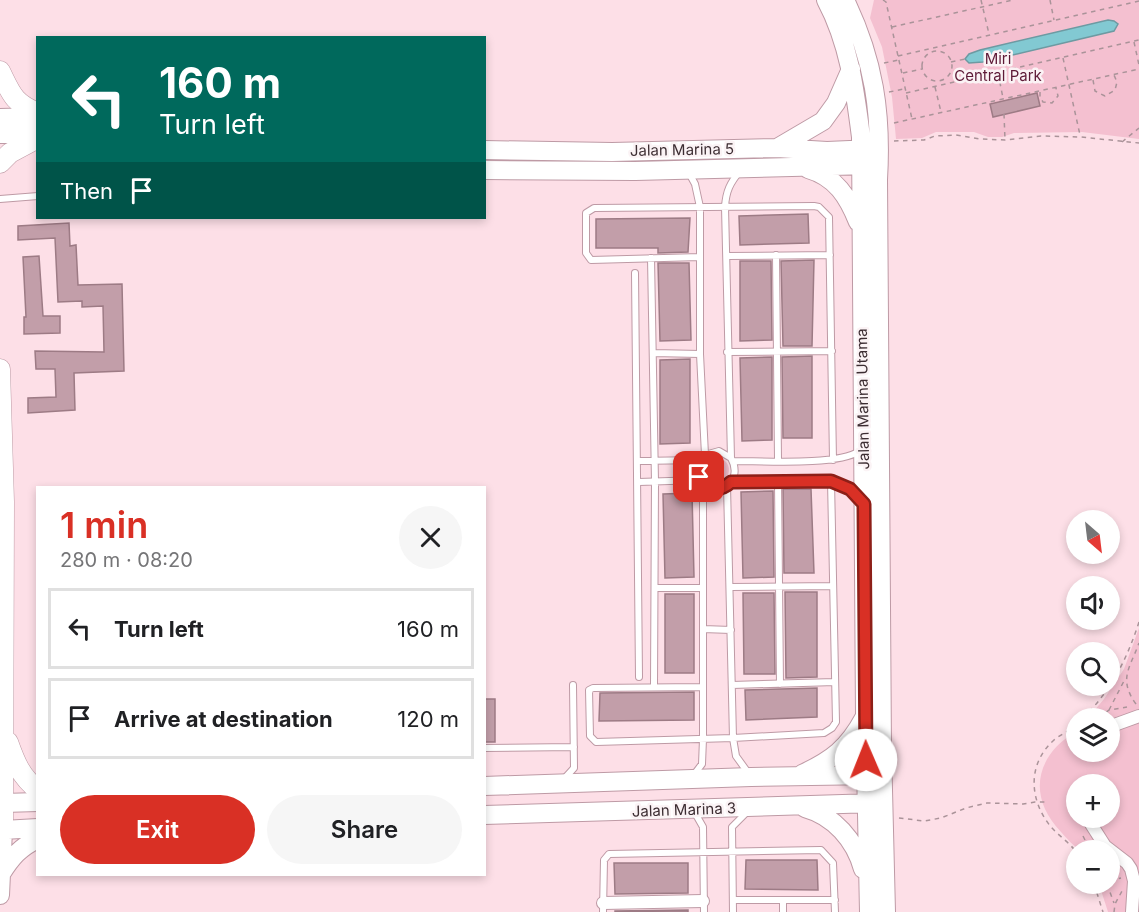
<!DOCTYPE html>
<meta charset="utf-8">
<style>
:root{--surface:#fff;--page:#f6f6f6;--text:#202124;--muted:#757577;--line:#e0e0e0;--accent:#d93025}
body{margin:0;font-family:Inter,sans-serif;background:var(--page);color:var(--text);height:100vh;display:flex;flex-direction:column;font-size:22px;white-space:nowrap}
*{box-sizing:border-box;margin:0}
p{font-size:20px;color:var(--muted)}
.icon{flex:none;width:33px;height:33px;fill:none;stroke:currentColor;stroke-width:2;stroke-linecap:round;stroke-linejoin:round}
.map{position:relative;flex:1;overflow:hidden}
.details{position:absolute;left:36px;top:486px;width:450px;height:390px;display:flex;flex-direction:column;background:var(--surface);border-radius:0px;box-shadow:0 3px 9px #0003}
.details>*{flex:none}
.top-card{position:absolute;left:36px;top:36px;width:450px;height:183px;border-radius:0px;box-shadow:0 3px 9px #0003;background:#00695c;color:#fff;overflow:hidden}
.needle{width:39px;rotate:152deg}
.controls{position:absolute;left:1066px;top:510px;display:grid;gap:12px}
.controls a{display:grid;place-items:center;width:54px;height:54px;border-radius:50%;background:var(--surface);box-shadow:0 3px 9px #0003;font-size:30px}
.pin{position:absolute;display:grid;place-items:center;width:51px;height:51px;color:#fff;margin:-26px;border-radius:12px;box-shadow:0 3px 9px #0006}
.me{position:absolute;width:66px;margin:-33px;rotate:359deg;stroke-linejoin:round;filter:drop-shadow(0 0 4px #0008)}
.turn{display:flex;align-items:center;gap:21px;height:126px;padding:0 24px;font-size:27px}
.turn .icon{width:78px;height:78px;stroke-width:2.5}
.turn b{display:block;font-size:42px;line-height:51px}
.then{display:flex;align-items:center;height:57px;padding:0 24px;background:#0003;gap:12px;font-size:22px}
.round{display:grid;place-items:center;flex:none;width:63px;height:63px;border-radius:32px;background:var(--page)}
.summary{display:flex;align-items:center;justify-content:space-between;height:102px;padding:0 24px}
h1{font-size:36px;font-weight:600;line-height:45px;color:var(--accent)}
.action{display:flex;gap:12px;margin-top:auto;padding:12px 24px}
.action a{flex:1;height:69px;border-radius:36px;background:var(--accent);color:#fff;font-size:24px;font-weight:600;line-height:69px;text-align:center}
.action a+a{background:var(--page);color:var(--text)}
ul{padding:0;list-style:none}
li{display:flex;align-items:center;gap:18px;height:81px;margin:0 12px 9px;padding:0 12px;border:3px solid var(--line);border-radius:0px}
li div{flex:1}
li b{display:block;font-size:22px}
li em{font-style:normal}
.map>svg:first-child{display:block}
.green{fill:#f4c0d0;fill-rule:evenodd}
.water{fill:#82c9d2;stroke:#6d9aa2;stroke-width:1.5}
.building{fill:#c29ea9;stroke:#9d7b85;stroke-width:1.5}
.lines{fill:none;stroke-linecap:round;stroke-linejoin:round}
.lane-casing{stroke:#be9aa5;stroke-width:8}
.street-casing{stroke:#be9aa5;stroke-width:14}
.secondary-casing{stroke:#be9aa5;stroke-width:20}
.primary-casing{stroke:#be9aa5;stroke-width:21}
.path{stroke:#aa9399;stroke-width:1.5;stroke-dasharray:4.5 4.5;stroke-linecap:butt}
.lane{stroke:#fff;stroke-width:6}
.street{stroke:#fff;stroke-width:12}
.secondary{stroke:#fff;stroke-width:18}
.primary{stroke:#fff;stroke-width:20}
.route-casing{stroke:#8d1f18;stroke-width:15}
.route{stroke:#d93025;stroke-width:10}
.labels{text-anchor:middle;stroke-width:5;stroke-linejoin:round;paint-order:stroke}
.park-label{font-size:15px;fill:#5e1a37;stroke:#fbf3f5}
.street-label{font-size:15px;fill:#3c2d32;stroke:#fbf3f5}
</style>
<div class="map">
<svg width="1139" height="912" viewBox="0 0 1139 912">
<rect width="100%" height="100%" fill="#fddfe7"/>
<path class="green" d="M874,0h265v139l-57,-7 -68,1 -12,4h-14l-14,-5h-38l-14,6 -26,1 -4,-42 -10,-50 -12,-29z
M705 470a12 12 0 1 1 24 0a12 12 0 1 1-24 0Z
M1139,628v284h-31l-9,-28h11v-34c-8,0 -21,3 -28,0 -8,-2 -16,-13 -21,-18 -34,-35 -26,-77 16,-101v21h33v-34h-22l16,-19 20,-30zM1077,784h33v34h-33z"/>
<path class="water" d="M1108,20l6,1 4,3 -4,7 -131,31 -14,1 -4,-4 4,-5 11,-4z"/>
<path class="building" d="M1037,93l3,13 -47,11 -3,-13z
M808,214l1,29 -69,2 -1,-29z
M690,218l-2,34 -30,1v-5h-62v-29z
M69,223l1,23 6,-1 2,40 44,-1 2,87 -50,2 1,37 -47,3v-15l28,-1 -1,-28h-19l-1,-18 69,1 -1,-46 -21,1v-6l-24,1 -3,-64 -37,2v-14z
M39,256l4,60h17v17l-36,1v-17h2l-3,-60z
M814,260l-2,86h-29l-2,-85z
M740,261h31l1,79 -32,1z
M658,263h31l2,77 -31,1z
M812,356v82h-29l-1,-81z
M772,357v83l-30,1 -2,-83z
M690,359v84l-30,1v-84z
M783,489h28l3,84h-30z
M773,491l1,86 -31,1 -2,-86z
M692,493l2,84 -29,1 -2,-84z
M785,592h32v85l-31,1z
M743,593h31l1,81h-31z
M665,594h29v79h-29z
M817,688v29l-71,3 -1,-30z
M694,692v28l-95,1 1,-28z
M484,699h11v43h-11z
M746,860h71l1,30 -73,-1z
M614,863h74v30l-73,1z
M688,910v2h-73v-1z"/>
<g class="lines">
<g class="lane-casing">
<path id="lane" d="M689,173l6,11 5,23v147l5,101
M0,199l38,-3
M776,255l2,205
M727,256l103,-1
M700,257l-109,3 -5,-7v-40l8,-5 220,-2 5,1 10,10 4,243
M651,258l4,224 -1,204
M635,273l4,404
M727,352l105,-1
M653,353l47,1
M731,458l-12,-7 -14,4c-9,9 -10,19 -2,28 20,15 40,-4 28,-25l-6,-251c1,-16 5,-24 15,-36
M638,461l62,-1
M733,461c31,0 103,5 127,-10
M639,482l61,-2
M731,482l100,-1 19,8 9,10
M778,482l2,202
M727,486l6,252 3,18 13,18
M730,587l103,-1
M655,588h47
M703,629l28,1
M732,685l103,-3
M703,687l-110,1 -4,2 1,46 6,6 137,-4 91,-5 8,-5 4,-6 -5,-241
M484,748l90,-1
M693,776l9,-12 1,-25v-256
M564,779l10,-11 -1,-83
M695,813l8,14 1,85
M733,900h102
M783,900v12
M603,912l1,-52 5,-6 212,-4 12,13 2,49
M733,912l-1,-85 17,-17"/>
</g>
<g class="street-casing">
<path id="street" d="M1110,729l7,-5 22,-8
M1091,824l14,22 22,17 4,6 3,12 -2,31
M603,903l100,-2"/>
</g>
<g class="secondary-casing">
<path id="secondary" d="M826,0c23,43 29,90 35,137l4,579 4,196
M845,0c29,60 37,113 33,180l4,569 4,163
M0,118l38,-1
M0,134h38
M777,148l46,-27 13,-18 15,-34
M484,150l128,2 165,-4 50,3 46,-2
M808,169c28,8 40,28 50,53
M484,170l151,1 236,-6
M802,774c30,-14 46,-26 62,-56
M484,786l267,-9 125,-2
M3,803l35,-1
M805,808c29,8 50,32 58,61
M484,815l391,-12
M1,874c10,-16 19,-27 37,-35
M0,895l3,-65 35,-2"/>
</g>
<g class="primary-casing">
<path id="primary" d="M0,71c11,22 13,32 38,42
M0,163l10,-10 28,-15
M0,369l4,133 -1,328h-3
M8,742c7,20 13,35 30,48"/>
</g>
<path class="path" d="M883,0l3,2 26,117
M981,0l8,34
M1050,0l4,20
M892,27l121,-27
M1134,42l5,23
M922 66a15 15 0 1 1 30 0a15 15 0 1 1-30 0Z
M898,56l241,-55
M1063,58l17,77
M951,62l14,-3
M884,63l15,-3
M903,73l19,-4
M998,73l5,25
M1093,80l2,11 10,5 10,-6 2,-8 -3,-7
M935,87l6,25
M889,92l15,-3
M1040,92v5l3,5 9,1 6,-7 -2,-8
M906,93l233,-53
M1004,114l1,26
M894,123l245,-54
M894,141l30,-1 11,-4 21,-1 24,4 25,1 36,-4 40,1 58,6
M1122,142l17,-14
M1136,704c-18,-25 -6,-36 3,-61
M1109,710l16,-31
M1083,718c28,-27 44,-59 56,-96
M1099,718l10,-8 18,-3
M1077,724c-7,7 -16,10 -23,16 -27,24 -25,60 -3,87 8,9 19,16 26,26
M899,818l25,3 17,-3 25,-10 21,-5 36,1 12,-2h10
M1083,836l7,14
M1110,880l11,-2
M1094,884l9,28
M1107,884l7,19
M1114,912l1,-8 7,-13"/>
<use href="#lane" class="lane"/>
<use href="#street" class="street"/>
<use href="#secondary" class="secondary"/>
<use href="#primary" class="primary"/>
</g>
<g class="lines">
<g class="route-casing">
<path id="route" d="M699,477c7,14 21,15 32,5l100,-1 19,8 14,15 2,256"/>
</g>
<use href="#route" class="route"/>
</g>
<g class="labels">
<g class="park-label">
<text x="998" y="64">Miri<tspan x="998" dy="17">Central Park</tspan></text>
</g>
<g class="street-label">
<text transform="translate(682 150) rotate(-1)" y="5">Jalan Marina 5</text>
<text transform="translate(863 399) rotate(-91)" y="5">Jalan Marina Utama</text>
<text transform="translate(684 810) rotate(-2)" y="5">Jalan Marina 3</text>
</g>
</g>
</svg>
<div class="controls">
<a><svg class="needle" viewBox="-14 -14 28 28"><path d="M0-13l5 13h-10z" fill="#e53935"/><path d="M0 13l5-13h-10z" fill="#757577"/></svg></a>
<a><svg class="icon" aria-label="sound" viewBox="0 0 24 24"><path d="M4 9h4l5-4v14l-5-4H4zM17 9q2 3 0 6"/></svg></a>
<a><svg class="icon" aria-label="search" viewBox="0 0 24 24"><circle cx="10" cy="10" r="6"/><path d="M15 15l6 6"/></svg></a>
<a><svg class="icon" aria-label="layers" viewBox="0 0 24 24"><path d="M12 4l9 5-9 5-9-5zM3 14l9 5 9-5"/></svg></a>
<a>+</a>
<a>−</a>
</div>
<div class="pin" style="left:699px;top:477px;background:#d93025"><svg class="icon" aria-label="arrive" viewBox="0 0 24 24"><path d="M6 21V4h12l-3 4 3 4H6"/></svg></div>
<svg class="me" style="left:866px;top:760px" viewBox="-20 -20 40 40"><circle r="19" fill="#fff"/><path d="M0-13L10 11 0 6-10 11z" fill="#d93025"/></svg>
<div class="top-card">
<div class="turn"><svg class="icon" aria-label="left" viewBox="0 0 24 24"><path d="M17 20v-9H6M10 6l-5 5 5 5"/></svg><div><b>160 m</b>Turn left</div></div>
<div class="then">Then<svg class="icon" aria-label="arrive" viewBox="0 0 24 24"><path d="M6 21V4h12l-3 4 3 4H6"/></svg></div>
</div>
<section class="details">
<div class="summary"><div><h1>1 min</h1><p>280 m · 08:20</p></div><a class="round"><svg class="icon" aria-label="close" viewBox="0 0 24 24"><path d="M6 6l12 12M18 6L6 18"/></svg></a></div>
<ul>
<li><svg class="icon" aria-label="left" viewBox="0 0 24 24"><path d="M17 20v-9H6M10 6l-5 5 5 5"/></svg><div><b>Turn left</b></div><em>160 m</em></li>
<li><svg class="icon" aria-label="arrive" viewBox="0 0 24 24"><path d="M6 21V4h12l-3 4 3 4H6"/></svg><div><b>Arrive at destination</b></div><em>120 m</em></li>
</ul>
<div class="action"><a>Exit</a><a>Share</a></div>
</section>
</div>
